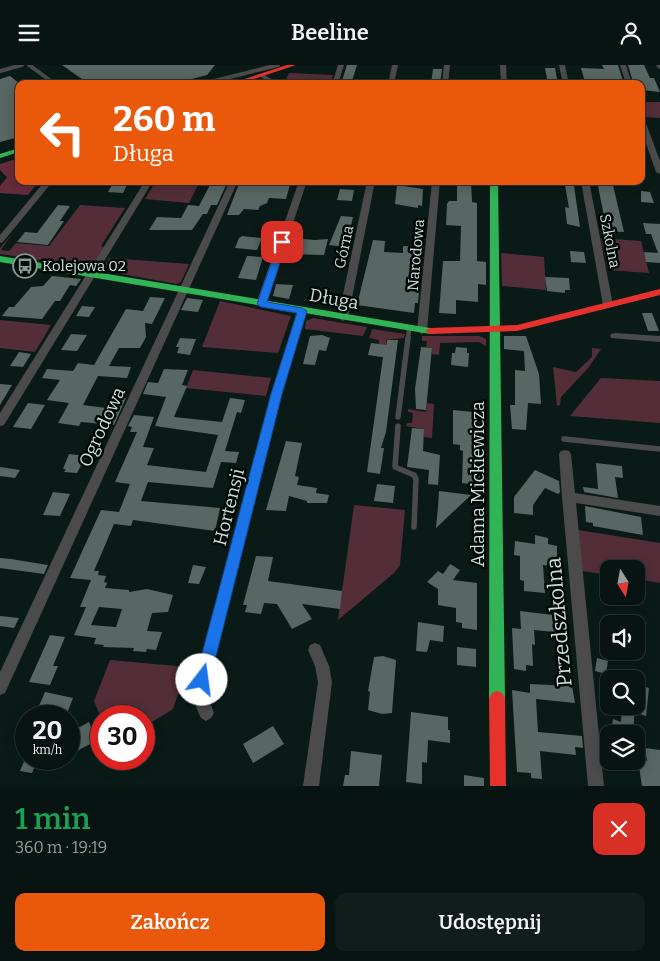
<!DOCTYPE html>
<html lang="pl">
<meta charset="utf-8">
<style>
:root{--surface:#081411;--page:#111d1a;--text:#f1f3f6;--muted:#989e9f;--line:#293331;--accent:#ea580c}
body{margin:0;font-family:Bitter,serif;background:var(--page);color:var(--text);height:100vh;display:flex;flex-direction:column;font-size:19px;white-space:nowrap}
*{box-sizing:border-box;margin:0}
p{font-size:16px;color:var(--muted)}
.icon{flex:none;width:28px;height:28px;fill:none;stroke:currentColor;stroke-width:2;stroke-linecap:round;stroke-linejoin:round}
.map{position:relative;height:721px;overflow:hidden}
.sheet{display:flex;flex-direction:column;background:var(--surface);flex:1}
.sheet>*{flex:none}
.hud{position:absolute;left:15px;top:15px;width:630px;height:105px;border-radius:10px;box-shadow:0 2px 12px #0003,0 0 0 1px var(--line);background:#ea580c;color:#fff;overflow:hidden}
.needle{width:32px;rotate:169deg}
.controls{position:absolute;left:600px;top:495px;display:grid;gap:10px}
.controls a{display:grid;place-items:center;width:45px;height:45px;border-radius:10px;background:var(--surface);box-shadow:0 2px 12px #0003,0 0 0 1px var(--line);font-size:25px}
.speed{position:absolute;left:15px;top:640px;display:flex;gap:10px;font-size:25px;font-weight:700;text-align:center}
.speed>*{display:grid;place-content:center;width:65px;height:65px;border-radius:50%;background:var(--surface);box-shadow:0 2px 12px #0003,0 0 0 1px var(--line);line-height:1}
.speed small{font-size:12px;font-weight:400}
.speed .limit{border:8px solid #d22;background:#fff;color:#111}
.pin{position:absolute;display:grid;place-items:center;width:42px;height:42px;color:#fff;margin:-21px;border-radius:10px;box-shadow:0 2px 8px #0006}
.me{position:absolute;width:55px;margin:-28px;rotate:15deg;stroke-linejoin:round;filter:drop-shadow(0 0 4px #0008)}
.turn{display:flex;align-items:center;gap:18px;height:105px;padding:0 15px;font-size:22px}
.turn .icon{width:65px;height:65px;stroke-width:2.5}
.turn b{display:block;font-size:35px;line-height:42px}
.round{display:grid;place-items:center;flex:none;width:52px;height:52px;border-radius:10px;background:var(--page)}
.head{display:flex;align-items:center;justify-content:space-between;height:85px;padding:0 15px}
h1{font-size:30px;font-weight:600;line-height:38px;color:#1e9e55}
.primary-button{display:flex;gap:10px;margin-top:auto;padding:10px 15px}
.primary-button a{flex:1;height:58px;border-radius:10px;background:var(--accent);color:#fff;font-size:20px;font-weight:600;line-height:58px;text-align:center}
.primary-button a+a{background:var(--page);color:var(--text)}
header{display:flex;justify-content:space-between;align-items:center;height:65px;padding:0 15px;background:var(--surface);font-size:22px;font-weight:600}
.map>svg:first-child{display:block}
.green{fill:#532e38}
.forest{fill:#662b3d}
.building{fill:#586763;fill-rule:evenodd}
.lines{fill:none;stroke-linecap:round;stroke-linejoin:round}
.lane-far2{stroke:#4c4b4c;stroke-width:4}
.lane-far1{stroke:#4c4b4c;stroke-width:4.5}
.lane{stroke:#4c4b4c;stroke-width:5.5}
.street{fill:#4c4b4c;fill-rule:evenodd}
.fast{fill:#30b455;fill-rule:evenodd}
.jam{fill:#e5322d;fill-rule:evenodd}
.route{fill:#1a73e8;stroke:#114b97}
.labels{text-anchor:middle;stroke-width:5;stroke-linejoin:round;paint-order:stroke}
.far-street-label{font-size:15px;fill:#cddfda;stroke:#010907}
.far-poi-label{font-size:15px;fill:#cddfda;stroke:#010907;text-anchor:start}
.street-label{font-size:18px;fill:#cddfda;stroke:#010907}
.near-street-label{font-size:21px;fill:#cddfda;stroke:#010907}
</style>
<header><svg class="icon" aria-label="menu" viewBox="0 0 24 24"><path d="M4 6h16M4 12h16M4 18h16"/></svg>Beeline<svg class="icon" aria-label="person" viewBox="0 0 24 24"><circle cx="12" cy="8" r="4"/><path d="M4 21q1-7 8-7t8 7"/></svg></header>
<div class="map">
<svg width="660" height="721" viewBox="0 0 660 721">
<rect width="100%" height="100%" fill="#0a1b17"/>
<path class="green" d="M289,8l44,2 -2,9 -22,-3 -2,3h-23z
M641,37h19v16l-16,-1z
M156,116h44l-11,22 -44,-4z
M80,140l45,3 -24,38 3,1 -12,19 -8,1 -84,-13v-6l12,-14 -11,16 8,1 7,-8 33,3z
M601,173l40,3 8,32 -41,-3z
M501,188l43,4 2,33 -44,-4z
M109,193l80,6 -8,18 -4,2 -72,-13 -3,-3z
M220,236l71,15 -13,37 -76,-6z
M313,253l54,9 -4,9 -58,-7 1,-8z
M0,255l51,5 -16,27 -35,-4z
M372,264l33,5 -1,4 -18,2 1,4 7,1 -11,12h-6l2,-17 -10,-2z
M422,271h57l7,3v7l-7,-4 -39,1 -1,12 -7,-1v-6l-6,-1 1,-6h-5z
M592,283l9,1 -12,18 -28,30 -1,8 -3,1 -4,-39 23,5 16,-15z
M193,305l78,8 -5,18 -80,-8z
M601,313l59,3v42l-90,-7z
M427,338l7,1 -2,34 -8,-1v-8l-18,-3 1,-3h5l1,-10 -5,-1v-3l18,3z
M354,440l51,5 -5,55 -6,8 -56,47z
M578,465l82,13v40l-24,-4v-10h-27v6l-27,-4z
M110,595l77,7 -14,42 -29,18v-11h-43v2l-7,-17z"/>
<path class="forest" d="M19,93v23h20l-11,14 -28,-2v-7l7,-9 -7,-7v-6z"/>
<path class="building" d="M62,0h153l-8,10 -35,9h-83z
M347,0h10l-6,19h-10z
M602,0h16l5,16 -26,-1 1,2h-13l-4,-14 23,1z
M628,0h16l6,13h4l6,14 -19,-2v-8h-8z
M545,3h10l3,16h-10z
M433,4h9l-2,15h-9z
M10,11l9,7v54l-19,5v-63z
M114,116h15l-6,12 -15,-1z
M212,116h16l-11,24h-6l-4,9h-4l-11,16h-43l8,-13 24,1 7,-13 11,1z
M240,116l34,5 2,-5h15l-5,18 -17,-1 -2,5 -7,3 -2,4 -14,-1 -5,6h-12z
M457,116h14l1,21 5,1v58l9,1v23l-8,-1v18l-22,-2v14l-17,-1 4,-52h17l1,-35 -15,-1 1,-21 2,-3h8z
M597,116h15l12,51 -17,-1z
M397,120l26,4 -1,17 -4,-1v3l-23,-4z
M565,120l9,1 6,41 -13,-3 -2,-17 4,1z
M340,124l14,1 -2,11 -15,-1z
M641,126l9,1 4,11 -13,-1z
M58,140l12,1 -10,15h4l-16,24 -31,-3 8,-10 12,1z
M341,151l12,1 -7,30 -17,-2z
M643,158l17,1v39l-14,-1 -2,-10 14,1 -7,-19h-5z
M242,171l20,2 -5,12 -22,-2 4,-10z
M291,173l24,2 13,-1 -4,16 -38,-1z
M373,175l12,1 -1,11 19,1v-7l18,1 -1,12 2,1 -4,43h-3l-1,10 -57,-8z
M570,186l14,1 2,11 -15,-1z
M247,191l16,1 -7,23 -18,-2z
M52,211l29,3 -5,7 -6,-1 -10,16h-5l-13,18 -40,-3 7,-9h5l17,-20 12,-1z
M545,212l24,1 1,12h-5v3l-18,-2z
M276,219l17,1 -4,14 -16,-3z
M150,232l15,1 -13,26 -7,-1 1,14 -6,11h-21l-10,18 22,1 -4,11 -29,-2 -15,29 23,3 6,-11 14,1 -12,27 -33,-3 -2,4 -21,-3 11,-20 -22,-3 13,-20 -18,-2 5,-9 26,2 5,-8 16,2 32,-56 17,2z
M187,233l16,2 -5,12 -17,-2z
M82,241l13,1 -6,10 -13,-1z
M642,248h10l7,18h-11z
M71,269l16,1 -10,16 -16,-1z
M322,270l8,3 -4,13 -7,-1 -4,15 -12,-1 7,-28z
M504,271h22l13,38 2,30 -13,-1 -2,27 -14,-1 -2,-24h5v-35l10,1 -1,-20 -20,-2z
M180,273l16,1 -6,16 -13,-2 2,-6h-3z
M387,275h11l-12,92 -5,16h3l-4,26 -13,-2 16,-115 -15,-2 3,-12 16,2z
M421,282l11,1 -6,62 -10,-1 -1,-20z
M456,282l11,1v5h2l-1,14 -17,-2 1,-12h3z
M19,287l12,2 -8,13 -13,-1z
M164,304l24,1 -6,15 5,1 -13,31 48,5 8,-24 15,2 -4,13 -4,-1 -12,39 14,1 -3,11 -15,-1 -8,26 -65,-6 -7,19 79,7 -5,23 -82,-11 -2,6 -17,-2 -20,47h5l-1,4 8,1 -2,6 3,1 -2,5 24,2v2l18,-3 26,6 -5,17 -16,1 -5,18 15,1 -6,18 -9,-1 -1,3 -13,-1 1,-3 -31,-1 1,-2 -10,-1 2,-6 -22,-3 12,-28h-6l11,-27 -21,-2 31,-68 18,2 11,-28 -15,-2 22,-50h-7l2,-5 -4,-1 6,-11 20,2 -11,30 11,1 -7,17 59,7 12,-37 -63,-9 11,-29 -23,-3 5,-12 10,1zM99,542l23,2 -6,18 -25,-2z
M0,319l12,1 -12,20z
M28,338l17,2 -14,24 -18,-2z
M453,345l20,2v28h3v23h4v20l-4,-1 -1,3 -13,-2 1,-32 -3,-1v-5l-7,-1z
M412,363l12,1 -1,22 17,4 -2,30 -10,-1 1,-14 -22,-3z
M286,376l16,2 -7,33 4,1 -2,8 20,3 -1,5 13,2 -2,8h-20v-2l-18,-5 -3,15 -20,-1z
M69,389l17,2 -9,17 -13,-1 2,-3h-3z
M596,398l26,3 1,12 -8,-1 3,21 -34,-6 -1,-5 15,2z
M0,402l20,3 -5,8 -15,-2z
M535,405l24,11 1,11 -2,2 -13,-6 -12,17v10l-19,-2v-16z
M377,419l18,2 -2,17 -19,-2z
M439,426l32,4 -35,33 2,-21z
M53,427l17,2 -10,22 -17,-1z
M585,441l56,11 2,18 -50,-9v-3l-7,-1z
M535,470l13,3v6l9,2v21l-14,-2 2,28 -21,-2v-10l-4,-1v-24l-6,-1 1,-14 20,3z
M256,491l17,1 -5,24 74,10 -2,18 -38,-5 10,15 -20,10 -15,-25 -13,-1 -3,11 -16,-2 2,-7h-4z
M0,493l11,1 37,6 -4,9 -44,-6z
M450,499l10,6 -7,10 24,3v47l-15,-2v-5l-6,-1v-14l-18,-3v-16l-11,-7 11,-11 5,3z
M193,500l13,2 -7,17 -11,-1z
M520,546l33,4 2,17 -21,-2 1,15 -3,-1 1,22 -7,-1v6l-12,-2 -2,-41 9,1z
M0,551l19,2 -5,10 -14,-2z
M418,557l26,4 -1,16 -13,-2 -3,12 -11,-1z
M50,570l15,2 -12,29h5l-8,19 -21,-3z
M457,582l19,2v18l-19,-2z
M383,591l13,4 -4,53 -10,1 -14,-4 2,-18 -2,-1 6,-34z
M597,593l11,3 -2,13 -11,-3z
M530,619l42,2 3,17 -39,-4 2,33 44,4 1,12 -8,-1 1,8 -36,-4 2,28 -11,-1v-5l-14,-1 -5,-82 18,3z
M636,619l13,4 -3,28 -10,-3z
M45,627l28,6 -7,18 -26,-1 3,-8 -4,-1z
M622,641h13l-2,28 -22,-2 2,-13 8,3z
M411,647l37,5v13h2v13l-22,-3 -1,23 -5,-1v22l-16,-2z
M89,657l7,19 -23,12 -4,-20z
M273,661l11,18 -31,19 -10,-19z
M645,683l15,2v36h-18l-4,-26 9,1z
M351,686l31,4 -3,31h-36l2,-11h4z
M25,694h13l-6,14 -12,-2z
M464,710l20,3v8h-20z"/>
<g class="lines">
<path class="lane-far2" d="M29,0l26,19
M0,6l22,-6
M202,19l76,-19"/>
<path class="lane-far1" d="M408,274l1,-10"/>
<path class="lane" d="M398,352l10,-79
M398,361l-3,41 19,8 2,4 -2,48
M564,374l96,10"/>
<path class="street" d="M338,0h6l-6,19h-6z
M392,0h6l-4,19h-6z
M444,0h6l-2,19h-6z
M500,0h6l1,19h-6z
M559,0h6l4,19h-6z
M620,0h6l6,19h-6z
M656,0h4v4l-2,-1z
M259,9h4l17,10h-8l-13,-8z
M641,51l3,2 16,43v13l-4,-2 -15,-43z
M45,116h8l-50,61 -3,1v-8z
M145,116h8l-149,244 -4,1v-13z
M230,116h8l-233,512 -5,2v-23z
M299,116h8l-41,123 -5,3 -3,-1 -2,-2z
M367,116h8l-27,137 -5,3 -5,-3z
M432,116h8l-13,150 -5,3 -5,-3z
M581,116h8l24,124 -5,3 -5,-3z
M302,243l5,3 -26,83 -74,294 2,12 5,13 -3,5 -5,3 -5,-3c-5,-10 -8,-19 -8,-30l78,-294 26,-83z
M615,268l45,3v6l-49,-4 -1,-2 1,-2z
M565,385l4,1 2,3 4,39 85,13v10l-84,-13 28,283h-16l-26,-289 -3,-43 2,-3z
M315,578l5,2 9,21 3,16 -13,104h-16l15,-104 -3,-16 -7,-16 2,-5z"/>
<path class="fast" d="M19,83v4l-19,6v-4z
M490,116h8l7,517 -3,5 -5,2 -5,-2 -3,-5z
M0,191l430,72 5,3 -5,3 -430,-72z"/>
<path class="jam" d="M287,0h9l-57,19h-10z
M660,224v6l-143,36 -87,3 -5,-3 5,-3 87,-3z
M497,626l5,2 3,5 1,88h-16l-1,-88 3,-5z"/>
</g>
<path class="route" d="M279,175l8,2 -20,60 35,6 5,3 -25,83 -72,286 -2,5 -6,2 -5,-2 -2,-5 76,-286 26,-81 -36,-6 -4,-3z"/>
<defs>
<g id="bus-ring" transform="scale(1.25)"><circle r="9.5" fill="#010907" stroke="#899a96" stroke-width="1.5"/><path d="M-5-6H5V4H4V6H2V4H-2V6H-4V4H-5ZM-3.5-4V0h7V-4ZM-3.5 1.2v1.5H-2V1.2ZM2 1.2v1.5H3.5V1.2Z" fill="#899a96"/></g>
</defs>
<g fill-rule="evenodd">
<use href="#bus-ring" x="25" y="201"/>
</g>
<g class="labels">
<g class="far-street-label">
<text transform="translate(610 176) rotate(79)" y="5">Szkolna</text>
<text transform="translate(344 182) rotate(-78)" y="5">Górna</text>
<text transform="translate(416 190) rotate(-85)" y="5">Narodowa</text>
</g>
<g class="far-poi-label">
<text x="42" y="206">Kolejowa 02</text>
</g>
<g class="street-label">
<text transform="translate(334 234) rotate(10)" y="6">Długa</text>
<text transform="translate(102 362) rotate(-65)" y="6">Ogrodowa</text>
<text transform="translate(478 419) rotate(-90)" y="6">Adama Mickiewicza</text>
<text transform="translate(229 442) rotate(-76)" y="6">Hortensji</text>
</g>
<g class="near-street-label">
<text transform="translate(559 557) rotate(-95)" y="7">Przedszkolna</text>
</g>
</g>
</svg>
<div class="controls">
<a><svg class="needle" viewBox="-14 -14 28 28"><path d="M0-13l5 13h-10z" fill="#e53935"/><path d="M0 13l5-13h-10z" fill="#989e9f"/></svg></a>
<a><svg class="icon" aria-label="sound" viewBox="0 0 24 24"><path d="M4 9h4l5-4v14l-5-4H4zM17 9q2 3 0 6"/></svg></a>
<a><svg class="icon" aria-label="search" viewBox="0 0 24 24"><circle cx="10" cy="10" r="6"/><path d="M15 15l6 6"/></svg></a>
<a><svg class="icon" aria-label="layers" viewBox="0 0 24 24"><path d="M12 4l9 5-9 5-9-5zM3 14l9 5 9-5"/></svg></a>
</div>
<div class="speed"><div>20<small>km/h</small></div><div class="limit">30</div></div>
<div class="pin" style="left:282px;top:177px;background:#d93025"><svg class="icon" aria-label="arrive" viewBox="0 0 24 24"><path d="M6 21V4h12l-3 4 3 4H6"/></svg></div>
<svg class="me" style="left:202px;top:615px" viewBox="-20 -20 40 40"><circle r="19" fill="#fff"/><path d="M0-13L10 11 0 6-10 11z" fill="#1a73e8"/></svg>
<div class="hud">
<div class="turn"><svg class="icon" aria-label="left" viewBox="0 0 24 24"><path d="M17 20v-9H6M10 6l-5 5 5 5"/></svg><div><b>260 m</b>Długa</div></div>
</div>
</div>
<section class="sheet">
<div class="head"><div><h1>1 min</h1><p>360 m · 19:19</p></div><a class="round" style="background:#d93025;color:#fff"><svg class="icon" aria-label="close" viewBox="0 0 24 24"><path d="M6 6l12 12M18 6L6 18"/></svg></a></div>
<div class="primary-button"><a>Zakończ</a><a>Udostępnij</a></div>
</section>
